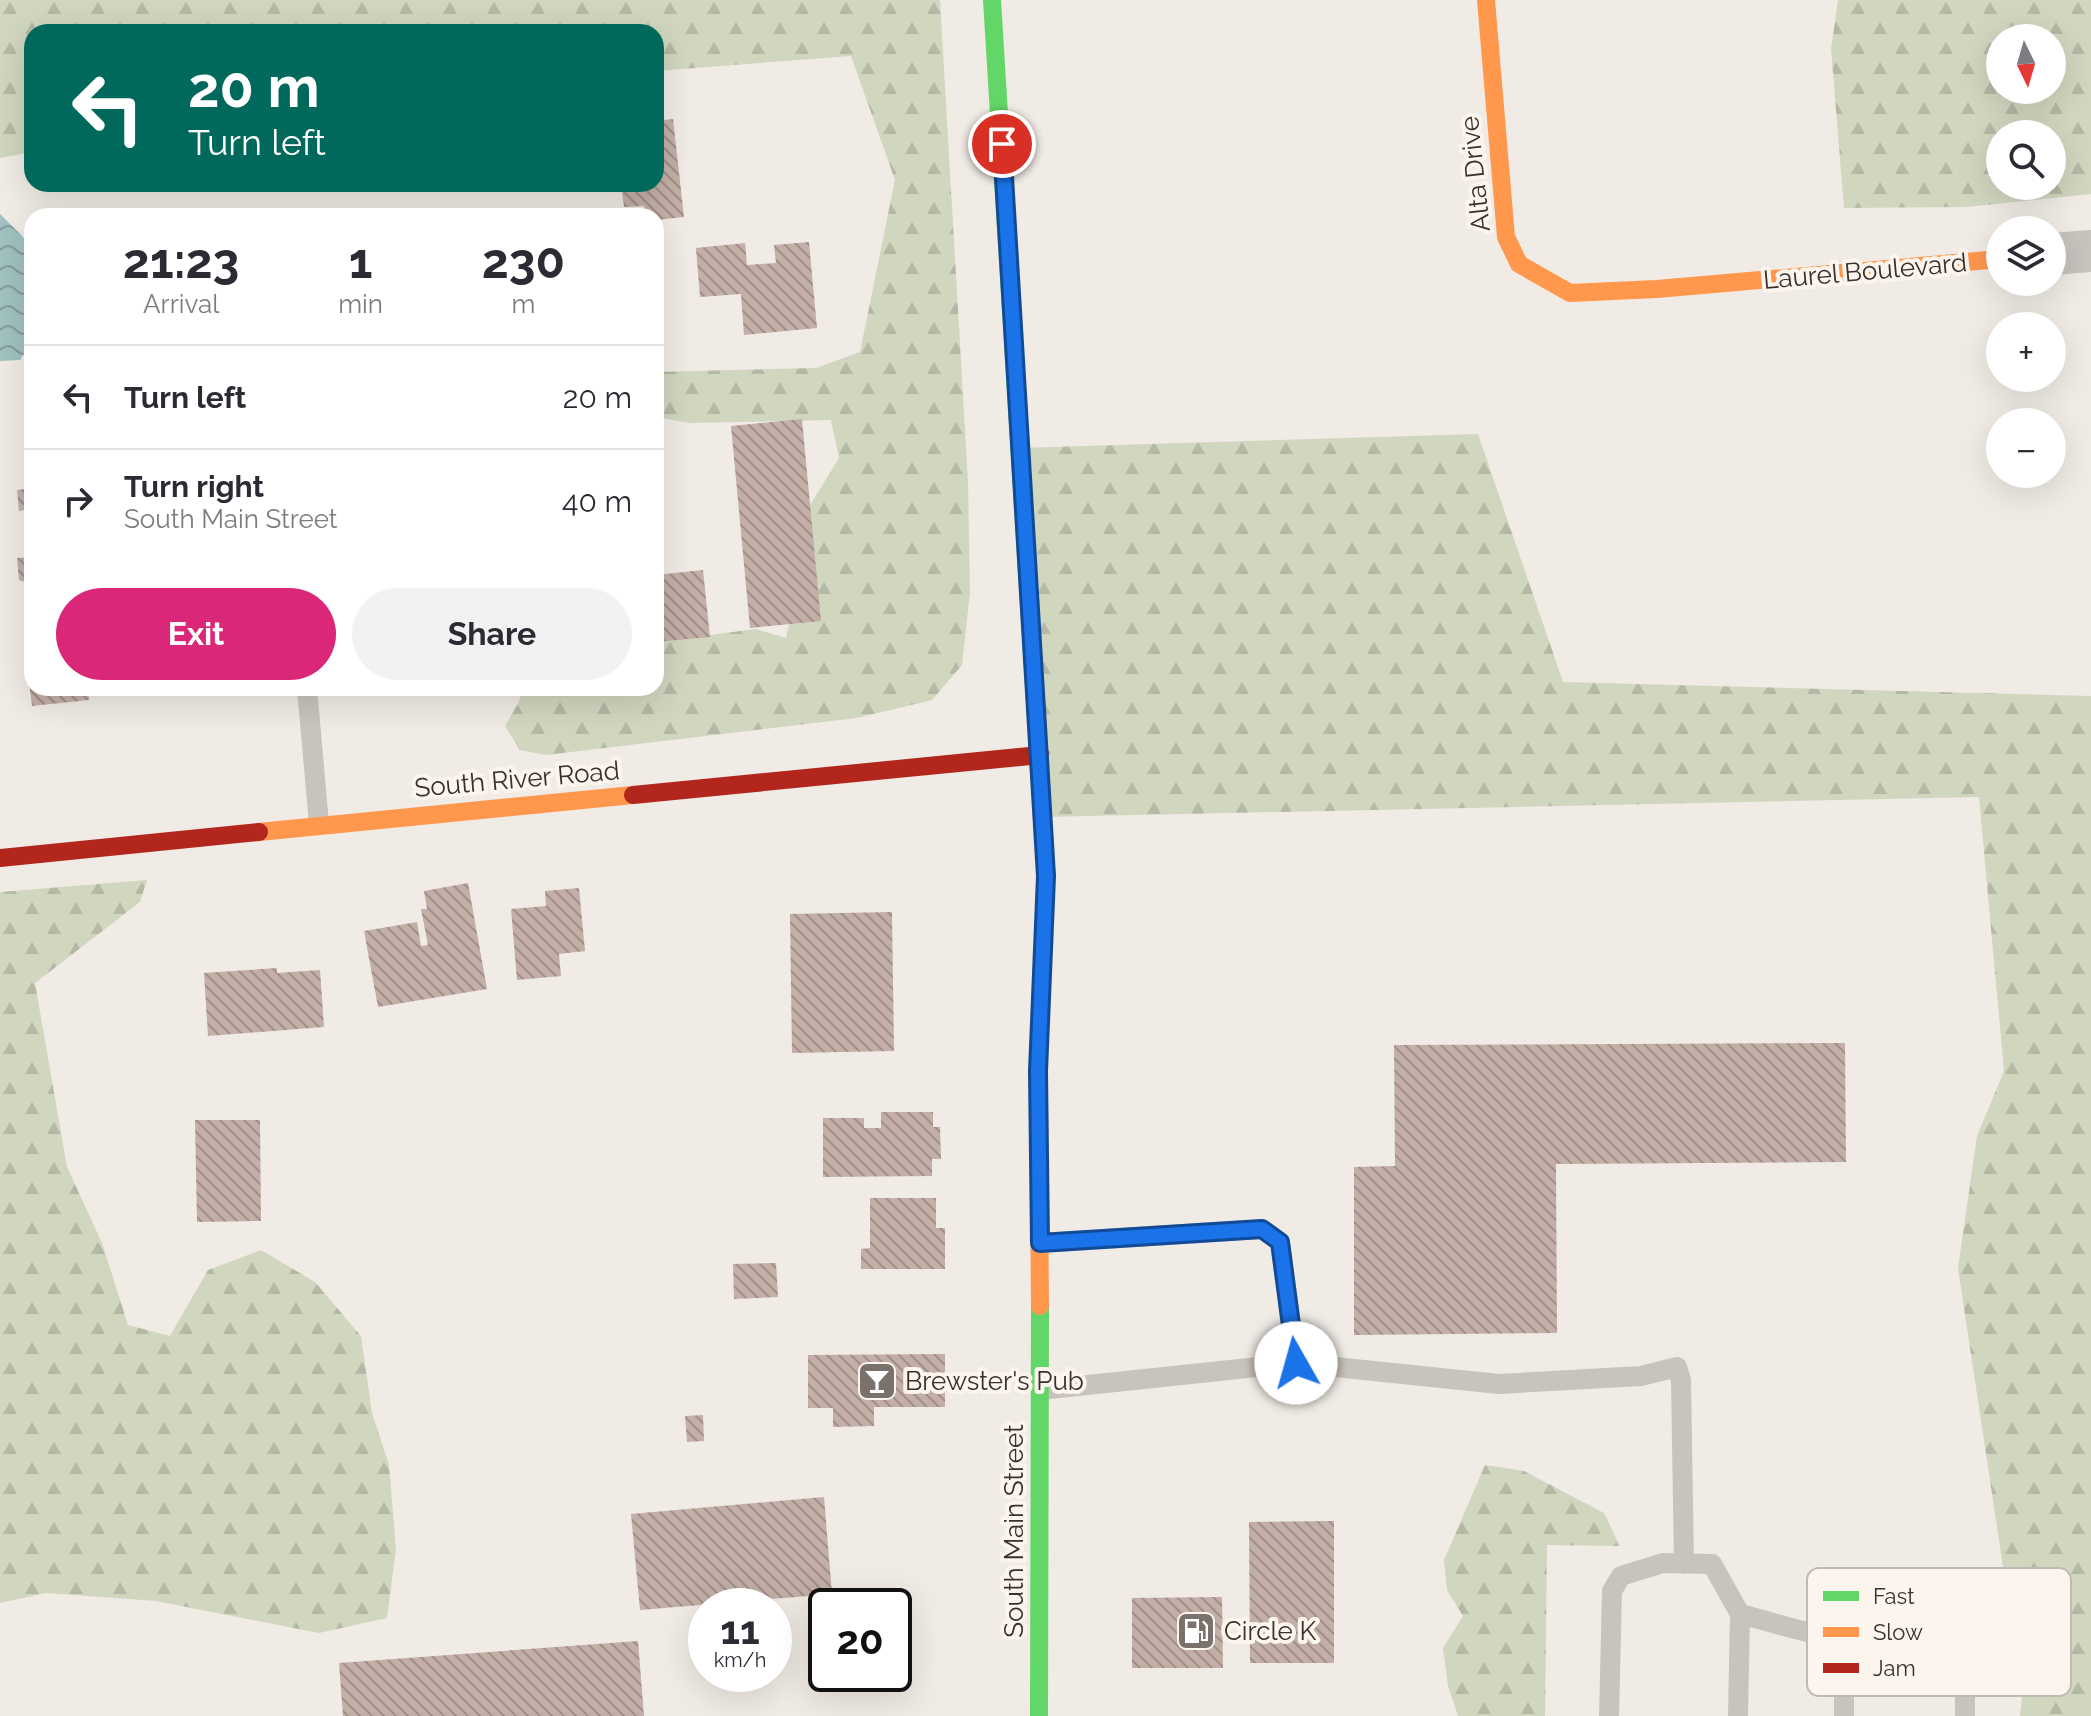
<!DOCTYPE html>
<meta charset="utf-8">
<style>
:root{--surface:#fff;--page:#f2f2f3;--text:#2b2b33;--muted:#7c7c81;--line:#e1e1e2;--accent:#db2777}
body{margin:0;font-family:Raleway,sans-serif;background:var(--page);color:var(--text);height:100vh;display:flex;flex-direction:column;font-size:30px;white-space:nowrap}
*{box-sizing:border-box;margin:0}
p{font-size:26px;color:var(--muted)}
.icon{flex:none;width:44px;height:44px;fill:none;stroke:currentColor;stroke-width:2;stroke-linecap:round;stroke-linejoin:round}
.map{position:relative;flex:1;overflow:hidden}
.drawer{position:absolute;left:24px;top:208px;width:640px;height:488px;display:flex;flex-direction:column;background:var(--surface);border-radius:24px;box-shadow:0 8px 32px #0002}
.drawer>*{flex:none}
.banner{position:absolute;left:24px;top:24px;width:640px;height:168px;border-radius:24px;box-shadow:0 8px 32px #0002;background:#00695c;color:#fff;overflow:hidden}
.needle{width:52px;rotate:175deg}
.tools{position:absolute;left:1986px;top:24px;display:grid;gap:16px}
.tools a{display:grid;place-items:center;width:80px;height:80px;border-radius:50%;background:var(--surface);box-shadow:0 8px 32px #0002;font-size:40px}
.speed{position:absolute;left:688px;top:1588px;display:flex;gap:16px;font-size:40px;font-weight:700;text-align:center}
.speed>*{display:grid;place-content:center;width:104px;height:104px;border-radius:50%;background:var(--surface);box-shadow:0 8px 32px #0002;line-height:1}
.speed small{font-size:20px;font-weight:400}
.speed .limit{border:4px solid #111;border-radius:12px;background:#fff;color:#111}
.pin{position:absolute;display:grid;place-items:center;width:68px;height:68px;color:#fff;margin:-34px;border:4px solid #fff;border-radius:50%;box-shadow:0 2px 8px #0007}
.me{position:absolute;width:88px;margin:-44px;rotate:353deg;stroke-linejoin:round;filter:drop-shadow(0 0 6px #0008)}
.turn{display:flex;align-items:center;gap:28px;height:168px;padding:0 32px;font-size:36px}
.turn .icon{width:104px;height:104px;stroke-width:2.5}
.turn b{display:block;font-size:56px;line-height:68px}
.eta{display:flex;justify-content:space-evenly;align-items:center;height:136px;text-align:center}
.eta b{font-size:48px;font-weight:700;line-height:56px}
.primary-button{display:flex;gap:16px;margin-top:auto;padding:16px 32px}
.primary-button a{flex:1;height:92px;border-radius:48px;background:var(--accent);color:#fff;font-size:32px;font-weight:700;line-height:92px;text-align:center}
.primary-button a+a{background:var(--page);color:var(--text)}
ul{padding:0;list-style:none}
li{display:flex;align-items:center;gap:24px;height:104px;padding:0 32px;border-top:2px solid var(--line)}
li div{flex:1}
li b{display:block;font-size:30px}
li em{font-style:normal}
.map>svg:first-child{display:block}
.forest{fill:url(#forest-firs);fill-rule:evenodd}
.water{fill:url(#water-waves)}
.building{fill:url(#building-back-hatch)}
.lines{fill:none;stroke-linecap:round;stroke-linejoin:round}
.lane{stroke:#c9c3be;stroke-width:20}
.street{stroke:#c9c3be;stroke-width:42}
.fast{stroke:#63d668;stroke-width:18}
.slow{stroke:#ff974d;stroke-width:18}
.jam{stroke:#b3261e;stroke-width:18}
.route-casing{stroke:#114b97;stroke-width:20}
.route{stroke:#1a73e8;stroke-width:14}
.labels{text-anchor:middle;stroke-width:8;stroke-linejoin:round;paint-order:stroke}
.street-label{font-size:26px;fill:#3b302b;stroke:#fbf5ee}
.poi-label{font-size:26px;fill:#3b302b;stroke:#fbf5ee;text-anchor:start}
.key{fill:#fbf5ee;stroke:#c1bab4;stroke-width:2}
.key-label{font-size:22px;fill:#3b302b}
</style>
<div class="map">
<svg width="2091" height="1716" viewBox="0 0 2091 1716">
<defs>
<pattern id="forest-firs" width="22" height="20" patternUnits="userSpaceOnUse" patternTransform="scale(2)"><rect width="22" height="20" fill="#d1d6bf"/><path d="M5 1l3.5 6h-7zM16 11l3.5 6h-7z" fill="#b4b8a4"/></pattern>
<pattern id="water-waves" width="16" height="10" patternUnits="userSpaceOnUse" patternTransform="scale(2)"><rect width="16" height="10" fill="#a1c2c1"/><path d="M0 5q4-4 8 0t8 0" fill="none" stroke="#849e9d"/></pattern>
<pattern id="building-back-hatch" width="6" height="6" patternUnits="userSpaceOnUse" patternTransform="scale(2)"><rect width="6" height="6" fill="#c3afa7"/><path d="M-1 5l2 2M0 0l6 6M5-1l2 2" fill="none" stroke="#a08f88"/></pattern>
</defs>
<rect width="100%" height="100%" fill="#f0ebe5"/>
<path class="forest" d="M0,0h940l28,482 2,110 -8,73 -30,35 -75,18 -311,37 -26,-5 -15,-24 14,-24 3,-14h134v-46l100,-13 30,9 8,-36 -9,-56 54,-88 -8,-38 -142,3 -33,-6v-45l160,-4 44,-16 35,-172 -44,-124 -195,15v-39h-624v120l-32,6z
M1838,0h253v194l-125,13 -122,1 -13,-159zM2000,38h52v52h-52zM2000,134h52v52h-52z
M1478,434l85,248 528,14v1020h-71l7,-68 -16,-28 -53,-352 19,-132 27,-65 -25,-274 -936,20 -23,-369z
M147,880l-7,22 -105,81 32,184 35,76 26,82 42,11 38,-66 53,-20 54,32 46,54 11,77 17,52 7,84 -9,69 -68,15 -163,-32 -110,-8 -46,10v-711z
M1485,1465l39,6 80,42 16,33 -73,-1 -2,171h-87l-10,-30 -5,-38 20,-32 -16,-26 -3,-30z"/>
<path class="water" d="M0,214l28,28 4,13v87l-12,18 -20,1z"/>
<path class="building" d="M673,119l11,98 -28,3v-4h-11l-1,-10 -20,1 -3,-23h35v-63z
M809,242l8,86 -73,7 -3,-41 -41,3 -4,-49 49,-5 2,22 29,-2 -2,-18z
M802,419l19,202 -71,7 -19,-202z
M32,488v30h-2l-1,-9 -10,2 -2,-21z
M32,557v28l-13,-5 -2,-22z
M703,570l7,67 -54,5v-67z
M32,641v47h56l1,12 -57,6 -8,-64z
M468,883l19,106 -109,18 -14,-76 53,-9 4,24 7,-1 -7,-36h6l-3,-18z
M579,888l6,63 -26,3 2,22 -44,4 -6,-71 35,-3 -1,-15z
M892,912l2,139 -102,2 -2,-139z
M277,968v5l43,-3 4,57 -116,9 -4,-63z
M1845,1043l1,119 -290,2 1,169 -203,2v-168l41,-1 -1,-121z
M881,1112h52v15h7l1,32h-9v17l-109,1v-59h41v10h17z
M195,1120h65l1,101 -64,1z
M870,1198h66v30h9v41h-84v-20l9,-1z
M776,1263l2,34 -44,2 -1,-35z
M945,1354v53h-71v19l-41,1v-19h-25v-53z
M703,1415l1,26 -17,1 -2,-26z
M824,1497l8,97 -192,16 -9,-96z
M1334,1521v142h-84l-1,-141z
M1222,1597l1,71h-91v-70z
M638,1641l6,75h-301l-4,-53z"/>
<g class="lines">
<path class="lane" d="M307,688l12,136
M1040,1243l222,-14 18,13 16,121
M1040,1390l256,-27 203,21 142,-8 36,-9 4,13 3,184
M1609,1716l3,-125 9,-15 42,-13 49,1 28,50c33,8 69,21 104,25 37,4 83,-15 118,2l3,9v66
M1738,1716l2,-102
M1844,1716v-77"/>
<path class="street" d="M2052,254l39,-3"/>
<path class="fast" d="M992,0l40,654
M1039,1716l1,-410"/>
<path class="slow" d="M1486,0l20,237 13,27 51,29 87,-4 343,-30
M1032,654l14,222 -8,195 2,235
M259,832l374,-37"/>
<path class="jam" d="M633,795l407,-40
M0,858l259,-26"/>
</g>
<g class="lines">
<g class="route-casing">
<path id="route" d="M1002,144l44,732 -8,195 2,172 222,-14 18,13 16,121"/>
</g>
<use href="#route" class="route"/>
</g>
<defs>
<g id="bar-square" transform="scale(2)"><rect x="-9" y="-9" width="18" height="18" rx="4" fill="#7a716c" stroke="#fbf5ee"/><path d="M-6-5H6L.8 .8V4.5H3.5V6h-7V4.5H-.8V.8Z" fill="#fff"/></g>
<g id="fuel-square" transform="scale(2)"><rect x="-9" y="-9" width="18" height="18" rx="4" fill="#7a716c" stroke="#fbf5ee"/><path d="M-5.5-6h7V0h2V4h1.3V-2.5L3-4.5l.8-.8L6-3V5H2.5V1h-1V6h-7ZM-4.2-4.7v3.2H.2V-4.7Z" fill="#fff"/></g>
</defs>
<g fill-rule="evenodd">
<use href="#bar-square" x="877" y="1381"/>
<use href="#fuel-square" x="1196" y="1631"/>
</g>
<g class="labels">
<g class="street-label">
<text transform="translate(1475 174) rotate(-96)" y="9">Alta Drive</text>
<text transform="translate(1865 271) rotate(-5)" y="9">Laurel Boulevard</text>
<text transform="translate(517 779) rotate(-5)" y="9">South River Road</text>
<text transform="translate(1014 1531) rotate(-90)" y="9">South Main Street</text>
</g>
<g class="poi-label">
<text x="905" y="1390">Brewster's Pub</text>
<text x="1224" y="1640">Circle K</text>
</g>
</g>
<rect x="1807" y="1568" width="264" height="128" rx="12" class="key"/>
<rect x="1823" y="1591" width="36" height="10" fill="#63d668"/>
<rect x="1823" y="1627" width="36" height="10" fill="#ff974d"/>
<rect x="1823" y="1663" width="36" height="10" fill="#b3261e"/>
<g class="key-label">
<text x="1873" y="1604">Fast</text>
<text x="1873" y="1640">Slow</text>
<text x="1873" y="1676">Jam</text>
</g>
</svg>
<div class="tools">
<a><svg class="needle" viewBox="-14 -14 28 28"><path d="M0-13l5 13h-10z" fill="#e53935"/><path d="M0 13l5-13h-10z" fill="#7c7c81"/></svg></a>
<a><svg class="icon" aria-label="search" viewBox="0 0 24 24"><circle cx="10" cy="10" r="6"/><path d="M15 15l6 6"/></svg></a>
<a><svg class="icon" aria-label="layers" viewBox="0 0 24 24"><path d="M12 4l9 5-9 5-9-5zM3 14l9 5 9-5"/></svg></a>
<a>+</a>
<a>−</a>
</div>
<div class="speed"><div>11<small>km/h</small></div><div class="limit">20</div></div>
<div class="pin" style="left:1002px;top:144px;background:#d93025"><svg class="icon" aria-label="arrive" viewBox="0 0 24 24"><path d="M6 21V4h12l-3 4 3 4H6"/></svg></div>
<svg class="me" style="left:1296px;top:1363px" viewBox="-20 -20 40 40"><circle r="19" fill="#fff"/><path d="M0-13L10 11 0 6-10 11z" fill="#1a73e8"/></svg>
<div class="banner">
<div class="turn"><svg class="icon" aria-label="left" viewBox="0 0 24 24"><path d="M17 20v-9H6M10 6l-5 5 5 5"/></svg><div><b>20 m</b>Turn left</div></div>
</div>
<section class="drawer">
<div class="eta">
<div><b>21:23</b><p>Arrival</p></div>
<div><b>1</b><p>min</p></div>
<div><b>230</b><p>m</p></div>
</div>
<ul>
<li><svg class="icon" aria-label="left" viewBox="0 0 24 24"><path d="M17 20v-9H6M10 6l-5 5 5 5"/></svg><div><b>Turn left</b></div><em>20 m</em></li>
<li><svg class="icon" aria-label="right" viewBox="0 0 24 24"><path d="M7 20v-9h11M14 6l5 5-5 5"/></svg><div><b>Turn right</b><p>South Main Street</p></div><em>40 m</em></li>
</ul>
<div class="primary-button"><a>Exit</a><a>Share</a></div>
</section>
</div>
